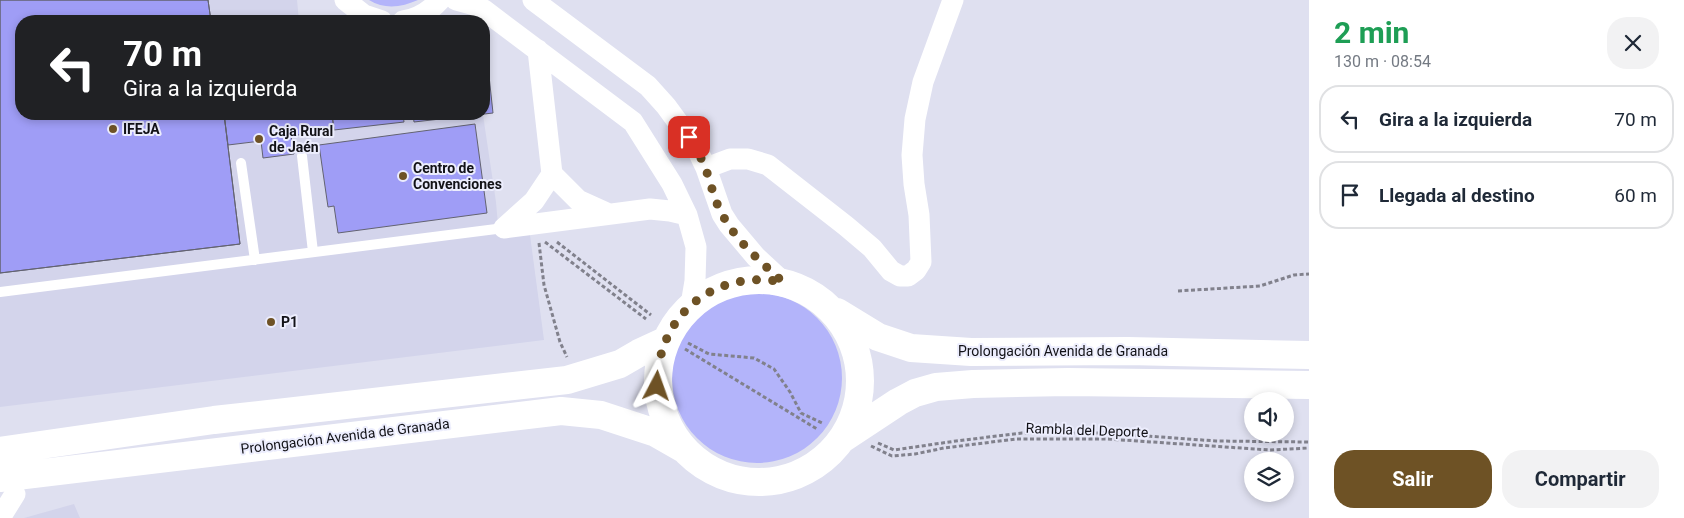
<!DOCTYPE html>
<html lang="es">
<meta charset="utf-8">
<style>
:root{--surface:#fff;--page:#f2f2f3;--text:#1f2937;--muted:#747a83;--line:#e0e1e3;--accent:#6e5225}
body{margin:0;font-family:Roboto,sans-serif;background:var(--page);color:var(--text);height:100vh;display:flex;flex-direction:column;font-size:19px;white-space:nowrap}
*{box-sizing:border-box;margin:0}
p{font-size:16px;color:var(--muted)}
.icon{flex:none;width:28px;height:28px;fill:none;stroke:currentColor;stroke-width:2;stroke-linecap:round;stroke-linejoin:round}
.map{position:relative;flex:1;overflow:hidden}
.drawer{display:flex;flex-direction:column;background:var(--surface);width:375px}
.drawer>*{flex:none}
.banner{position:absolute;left:15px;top:15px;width:475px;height:105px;border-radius:20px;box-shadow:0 2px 8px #0003;background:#202124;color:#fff;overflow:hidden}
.tools{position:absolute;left:1244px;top:392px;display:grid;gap:10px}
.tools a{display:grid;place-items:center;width:50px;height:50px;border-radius:50%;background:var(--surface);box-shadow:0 2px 8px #0003;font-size:25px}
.pin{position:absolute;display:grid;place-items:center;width:42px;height:42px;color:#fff;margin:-21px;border-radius:10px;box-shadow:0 2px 8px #0006}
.me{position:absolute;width:55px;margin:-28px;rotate:4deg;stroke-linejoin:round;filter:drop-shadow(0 0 4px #0008)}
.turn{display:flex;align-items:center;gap:18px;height:105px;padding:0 25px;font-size:22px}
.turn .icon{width:65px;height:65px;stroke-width:2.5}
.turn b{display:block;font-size:35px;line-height:42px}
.round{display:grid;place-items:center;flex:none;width:52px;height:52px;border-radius:20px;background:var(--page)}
.summary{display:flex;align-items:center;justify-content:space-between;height:85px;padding:0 25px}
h1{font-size:30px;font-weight:700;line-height:38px;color:#1e9e55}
.button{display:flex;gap:10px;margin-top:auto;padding:10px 25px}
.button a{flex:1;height:58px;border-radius:20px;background:var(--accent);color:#fff;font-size:20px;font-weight:700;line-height:58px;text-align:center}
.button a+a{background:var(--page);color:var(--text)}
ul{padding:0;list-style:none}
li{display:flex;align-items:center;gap:15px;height:68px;margin:0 10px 8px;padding:0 15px;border:2px solid var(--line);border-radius:20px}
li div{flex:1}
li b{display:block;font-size:19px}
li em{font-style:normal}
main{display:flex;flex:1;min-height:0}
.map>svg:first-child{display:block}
.built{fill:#d3d4eb}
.green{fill:#b3b4fa}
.building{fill:#9f9df6;stroke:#636371}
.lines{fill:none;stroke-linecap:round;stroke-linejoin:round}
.path{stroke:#81818c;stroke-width:3;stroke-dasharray:4 2.5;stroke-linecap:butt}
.service{stroke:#fff;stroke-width:10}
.minor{stroke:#fff;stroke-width:21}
.primary{stroke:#fff;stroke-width:28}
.route{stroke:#6e5225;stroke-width:9;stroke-dasharray:0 16.2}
.poi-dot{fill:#6e5225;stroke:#ecedfd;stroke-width:2}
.labels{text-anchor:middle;stroke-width:4;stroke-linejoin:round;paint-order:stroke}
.poi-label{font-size:14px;font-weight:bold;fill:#121217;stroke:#ecedfd;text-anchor:start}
.street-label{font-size:14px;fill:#121217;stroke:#ecedfd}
</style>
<main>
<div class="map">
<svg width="1309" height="518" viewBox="0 0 1309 518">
<rect width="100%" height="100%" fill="#dfe0f0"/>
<path class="built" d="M0,0h297l2,21h-278v93h463v-82h2v16l7,65 -10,2 13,87 3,34 31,-1 14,105 -544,67z
M74,504l6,14h-56z"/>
<path class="green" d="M369,0h49c-16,7 -33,10 -49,0z
M672 378a85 85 0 1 1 170 0a85 85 0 1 1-170 0Z"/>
<path class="building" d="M0,0h208l3,21h-190v93h203l16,130 -240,29z
M0,0h208l3,21h-190v93h203l16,130 -240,29z
M484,48h2l7,65 -79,9 -1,-8h71z
M224,114h108l2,16 -43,6 3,18 -31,4 -2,-17 -33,4z
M332,114h71l1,8 -70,8z
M475,124l12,89 -149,20 -4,-27 -6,1 -9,-62z"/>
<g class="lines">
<path class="path" d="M545,242l101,77
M557,242l94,73
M539,243l5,42 16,57 7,15
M1178,291l82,-5 34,-11 15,-1
M688,343l21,11 45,4 20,11 16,23 11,21 23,11
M685,349l132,80
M878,443l16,7 62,-9 66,-8h83l111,8 93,1
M871,446l21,10 23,-2 29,-6 72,-9h92l162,11 39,-2"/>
<path class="service" d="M302,156l11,96
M241,163l14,97
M0,292l504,-64"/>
<path class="minor" d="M345,0l19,15 18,6
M456,0l18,5 10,5 149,112 39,62 15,31 9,32 -1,34 -4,24
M533,0l115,86 18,20 30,41 10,21 16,46 7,11 27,32 27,25
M403,21c15,-2 27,-10 37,-21
M706,168l24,-9h18l20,6 78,61 26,22 19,23 9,5h8l8,-6 5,-8 -2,-47 -5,-31 -2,-29 3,-36 8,-37 30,-82
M552,174l26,26 31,14
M504,228l30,-27 18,-27 -14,-124
M504,228l146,-19 20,2 17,4
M0,518l15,-24"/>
<path class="primary" d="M658 381a101 101 0 1 1 202 0a101 101 0 1 1-202 0Z
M837,312l41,25 33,11 60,4 157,-1 181,4
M842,439l56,-37 17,-9 21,-6 37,-3 95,-2 241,3
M0,451l214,-31 353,-40 53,-16 19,-11 26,-12
M0,478l561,-67 40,4 55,18 28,16"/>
</g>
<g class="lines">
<path class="route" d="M657,386c0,-71 57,-117 126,-104 -22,-20 -47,-41 -61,-68 -8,-14 -11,-31 -17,-47 -4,-10 -10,-20 -16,-30"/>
</g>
<g class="poi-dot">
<circle cx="113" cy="129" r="5"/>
<circle cx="259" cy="139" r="5"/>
<circle cx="403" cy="176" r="5"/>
<circle cx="271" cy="322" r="5"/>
</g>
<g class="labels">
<g class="poi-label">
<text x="123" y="134">IFEJA</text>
<text x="269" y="136">Caja Rural<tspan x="269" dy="16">de Jaén</tspan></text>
<text x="413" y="173">Centro de<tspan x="413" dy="16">Convenciones</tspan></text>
<text x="281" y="327">P1</text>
</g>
<g class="street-label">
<text x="1063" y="356">Prolongación Avenida de Granada</text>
<text transform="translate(1087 430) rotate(2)" y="5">Rambla del Deporte</text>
<text transform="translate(345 436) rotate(-7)" y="5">Prolongación Avenida de Granada</text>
</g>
</g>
</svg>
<div class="tools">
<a><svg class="icon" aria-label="sound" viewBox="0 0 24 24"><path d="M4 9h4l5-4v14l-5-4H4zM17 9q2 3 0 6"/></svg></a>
<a><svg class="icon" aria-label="layers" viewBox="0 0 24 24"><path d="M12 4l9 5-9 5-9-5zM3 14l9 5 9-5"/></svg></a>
</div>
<div class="pin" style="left:689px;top:137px;background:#d93025"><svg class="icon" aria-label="arrive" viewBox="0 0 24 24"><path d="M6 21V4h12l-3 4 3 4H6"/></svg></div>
<svg class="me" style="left:657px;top:386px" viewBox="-20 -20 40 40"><path d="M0-17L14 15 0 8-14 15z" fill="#6e5225" stroke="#fff" stroke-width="4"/></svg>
<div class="banner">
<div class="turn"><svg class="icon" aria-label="left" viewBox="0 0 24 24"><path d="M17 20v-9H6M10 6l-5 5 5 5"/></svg><div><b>70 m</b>Gira a la izquierda</div></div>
</div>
</div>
<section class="drawer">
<div class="summary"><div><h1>2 min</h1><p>130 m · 08:54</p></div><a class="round"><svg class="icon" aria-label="close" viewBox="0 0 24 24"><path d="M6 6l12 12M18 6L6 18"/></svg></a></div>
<ul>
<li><svg class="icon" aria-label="left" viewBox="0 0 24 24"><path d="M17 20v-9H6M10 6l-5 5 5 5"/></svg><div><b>Gira a la izquierda</b></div><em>70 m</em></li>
<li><svg class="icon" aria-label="arrive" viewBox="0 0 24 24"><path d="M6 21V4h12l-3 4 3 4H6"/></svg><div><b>Llegada al destino</b></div><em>60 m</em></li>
</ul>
<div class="button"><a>Salir</a><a>Compartir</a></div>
</section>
</main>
